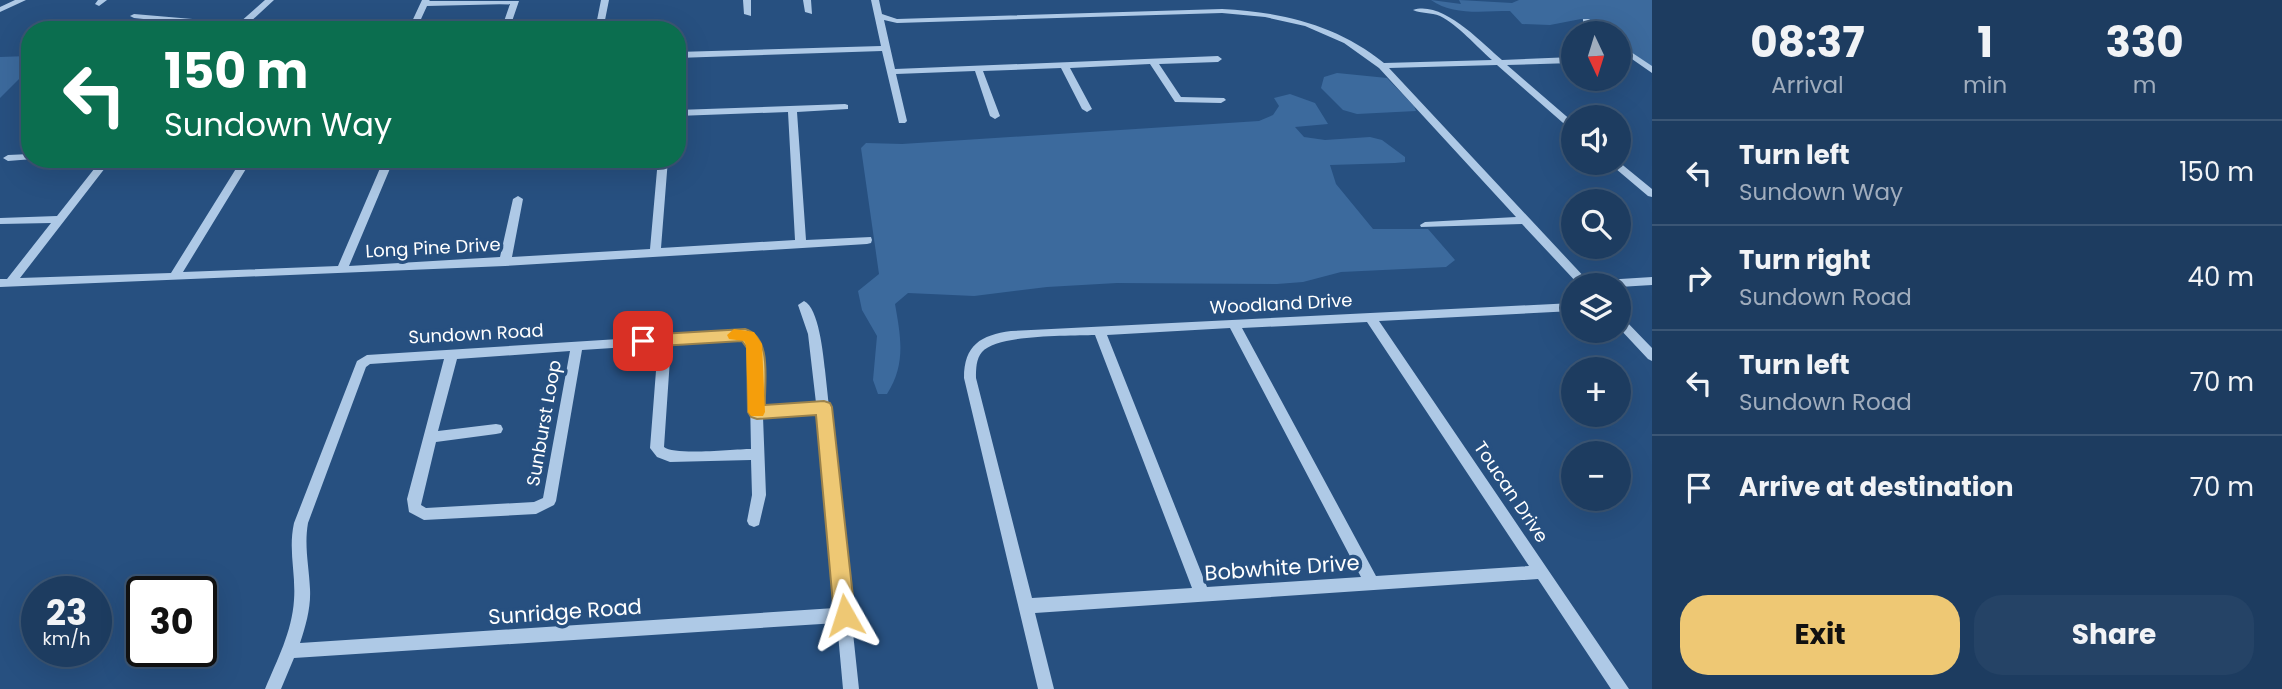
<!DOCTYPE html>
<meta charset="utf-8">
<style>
:root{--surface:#1d3c60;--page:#254366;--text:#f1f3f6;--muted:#a0adbd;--line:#3b5675;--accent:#eec874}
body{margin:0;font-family:Poppins,sans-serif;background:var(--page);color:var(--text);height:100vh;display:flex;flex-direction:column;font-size:26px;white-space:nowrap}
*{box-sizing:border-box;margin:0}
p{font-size:23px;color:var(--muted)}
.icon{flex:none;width:38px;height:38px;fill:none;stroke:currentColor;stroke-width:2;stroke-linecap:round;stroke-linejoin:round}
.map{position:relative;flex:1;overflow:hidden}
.details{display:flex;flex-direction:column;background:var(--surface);width:630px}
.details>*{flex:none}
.top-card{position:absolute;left:21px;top:21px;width:665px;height:147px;border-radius:28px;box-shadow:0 7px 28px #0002,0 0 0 2px var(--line);background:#0b6e4f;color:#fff;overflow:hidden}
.needle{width:46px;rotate:176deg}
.buttons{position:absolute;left:1561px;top:21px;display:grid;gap:14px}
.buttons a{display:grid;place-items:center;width:70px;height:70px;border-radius:50%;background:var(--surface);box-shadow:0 7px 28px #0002,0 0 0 2px var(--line);font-size:35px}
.speed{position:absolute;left:21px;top:576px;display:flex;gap:14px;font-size:35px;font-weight:700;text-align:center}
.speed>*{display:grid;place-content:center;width:91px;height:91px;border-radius:50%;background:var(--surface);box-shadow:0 7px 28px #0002,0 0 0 2px var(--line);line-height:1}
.speed small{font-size:18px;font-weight:400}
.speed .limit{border:4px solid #111;border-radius:10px;background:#fff;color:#111}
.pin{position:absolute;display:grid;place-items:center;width:60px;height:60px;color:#fff;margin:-30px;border-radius:14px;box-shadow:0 4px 10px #0006}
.me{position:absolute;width:77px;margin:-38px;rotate:354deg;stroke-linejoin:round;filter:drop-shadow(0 0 5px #0008)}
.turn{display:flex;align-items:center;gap:24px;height:147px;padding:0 28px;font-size:32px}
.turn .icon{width:91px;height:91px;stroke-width:2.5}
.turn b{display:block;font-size:49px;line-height:60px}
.eta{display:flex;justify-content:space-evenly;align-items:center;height:119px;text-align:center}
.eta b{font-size:42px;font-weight:700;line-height:49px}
.primary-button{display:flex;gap:14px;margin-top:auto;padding:14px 28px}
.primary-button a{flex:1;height:80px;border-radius:28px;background:var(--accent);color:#111;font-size:28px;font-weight:700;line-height:80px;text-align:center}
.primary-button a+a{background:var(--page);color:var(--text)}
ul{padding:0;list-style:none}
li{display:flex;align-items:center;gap:21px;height:105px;padding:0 28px;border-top:2px solid var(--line)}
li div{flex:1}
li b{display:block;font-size:26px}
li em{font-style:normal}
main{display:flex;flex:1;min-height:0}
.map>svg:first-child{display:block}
.green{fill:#3c6a9d}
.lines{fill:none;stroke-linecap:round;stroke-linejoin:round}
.minor{fill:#aec9e6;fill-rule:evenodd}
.route{fill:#eec874;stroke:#9b824b;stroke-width:2}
.slow{fill:#f59e0b}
.labels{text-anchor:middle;stroke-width:7;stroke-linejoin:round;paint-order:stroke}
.street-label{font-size:18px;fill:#fff;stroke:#275080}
.near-street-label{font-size:21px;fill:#fff;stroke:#275080}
</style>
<main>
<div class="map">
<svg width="1652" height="689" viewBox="0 0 1652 689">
<rect width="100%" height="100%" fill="#275080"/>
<path class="green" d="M1431,0l30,4 -2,-4 53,3 7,-3h133v69l-33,-25v-11h-13l-13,-12 -12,-2 -31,6 -28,-1 -12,-13c-27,0 -57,5 -79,-11z
M29,56l-1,14 -28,28v-41z
M1337,73l50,5 27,28 2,5 -59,3 -14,-4 -22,-22 3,-11z
M1290,94l25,9 13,21 -33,3 9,10 21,3 45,-3 12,3 23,17v5l-10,1 -65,2 6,19 37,45h55l27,31 -9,7 -105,5 -38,10 -26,2 -160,-1 -70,4 -73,9 -66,-3 -13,11c6,34 11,60 -8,90h-9l-5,-14 4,-44 -15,-26 -4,-19 21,-17 -18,-126 5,-5 36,1 357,-23 14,-6 6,-9 -5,-8z"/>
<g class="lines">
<path class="minor" d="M15,0h11l-26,12v-5z
M98,0h9l-8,6 -4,-2z
M265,0h9l-26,24 42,4 4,2 -55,-1 -105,-11 -4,-2 4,-2 105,9z
M422,0h8l-1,1h90l-10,29h-8l9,-26 -83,2 -11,24h-8z
M601,0h8l-6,30h-8z
M743,0h8v16l-7,-2z
M803,0h8l1,14 -7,-2z
M871,0h8l3,14 15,5 325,-10c60,3 115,16 162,54l108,-3c-15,-13 -35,-36 -52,-44 -9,-4 -19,-2 -27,-6 29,-10 68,32 89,50l71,-3v6l-66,2 66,57v8l-3,-1 -73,-64 -108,3 199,213 64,-4v8l-33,2v-2h-40l-57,-61 -101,3 -1,-2 5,-3 91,-5 -137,-149 -35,-25 -39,-17 -40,-9 -43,-4 -325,10 -13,-3 11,49 323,-13 4,3 -4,3 -59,2 22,33 43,1 2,2 -5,3 -46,-1 -25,-38 -80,4 22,41 -5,3 -5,-3 -21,-41 -78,3 17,45 -5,3 -5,-3 -15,-45 -79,3 11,47 -2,2h-6l-17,-72 -205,7v-6l204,-6z
M1583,19h6l17,14h-9l-14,-10z
M1619,44l33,22v7l-33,-23z
M845,104l3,1v4l-51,3 9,128 65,-3 1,3 -1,3 -4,1 -362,22 -505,21v-8h7l44,-56 -51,1v-6l57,-2 45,-57h10l-92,119 151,-5 71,-114h10l-69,113 155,-6 46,-107h10l-45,107 151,-9 13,-58 5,-3 5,3 -11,58 138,-8 8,-90h10l-7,89 134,-8 -7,-128 -111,4v-6z
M30,154v5h3l-25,2 -5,-3 5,-3z
M1619,162l33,27v8l-4,-1 -39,-33z
M804,301c15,7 19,53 21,69l34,319h-16l-6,-66 -543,35 -13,31h-16c12,-29 27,-57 29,-89 2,-27 -6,-49 0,-77l63,-162 10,-6 378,-24 12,6 4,11 2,58 53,-3 -8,-69 -10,-29zM743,340l4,2 2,6 2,101c-17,0 -76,7 -87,-2l7,-103zM658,345l-8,103 7,9 13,5 81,-2 1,35 -5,26 2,4 5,2 5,-2 7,-30 -3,-78 54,-4 18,195 -535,35c6,-18 11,-36 10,-54 -1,-23 -6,-43 -2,-66l58,-156 4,-3 74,-5 -37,140 2,13 15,8 112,-6 18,-9 2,-4 26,-151zM570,351l-27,147 -9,4 -108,6 -5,-3 15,-63 60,-8 5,-1 2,-4 -2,-4 -5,-1 -58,7 19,-72z
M1573,303v8l-194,10 250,368h-18l-73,-110 -503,34 19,76h-16l-74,-311c0,-33 17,-43 47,-47zM1367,322l162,244 -153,10 -134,-248zM1230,328l131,249 -154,10 -100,-252zM1095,335l97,253 -160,10 -56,-220c0,-9 0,-19 6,-26 16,-18 88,-16 113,-17z
M1619,317l4,1 29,30v13l-4,-2 -29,-31z"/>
</g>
<path class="route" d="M745,329c28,9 19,53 20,76l59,-4 6,2 2,4 23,208 -3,7 -7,3 -8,-3 -3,-7 -18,-200 -59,4 -6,-2 -3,-5 -1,-64 -5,-7 -99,6 -8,-6 8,-6z"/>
<path class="slow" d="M734,329l20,3 8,12 3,68 -2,4h-12l-3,-4 -2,-67 -2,-4 -15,-2 -2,-4z"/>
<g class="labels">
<g class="street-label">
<text transform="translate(433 248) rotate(-3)" y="6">Long Pine Drive</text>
<text transform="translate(1281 304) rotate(-3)" y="6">Woodland Drive</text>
<text transform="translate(476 334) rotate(-3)" y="6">Sundown Road</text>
<text transform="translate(544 423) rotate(-80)" y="6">Sunburst Loop</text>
<text transform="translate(1511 492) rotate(56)" y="6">Toucan Drive</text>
</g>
<g class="near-street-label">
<text transform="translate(1282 568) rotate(-4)" y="7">Bobwhite Drive</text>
<text transform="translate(565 612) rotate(-4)" y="7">Sunridge Road</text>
</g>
</g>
</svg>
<div class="buttons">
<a><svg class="needle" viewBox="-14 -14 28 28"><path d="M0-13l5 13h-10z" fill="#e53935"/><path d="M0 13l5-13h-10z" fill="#a0adbd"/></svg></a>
<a><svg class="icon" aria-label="sound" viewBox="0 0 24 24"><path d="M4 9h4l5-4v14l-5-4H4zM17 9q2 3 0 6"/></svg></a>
<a><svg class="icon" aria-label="search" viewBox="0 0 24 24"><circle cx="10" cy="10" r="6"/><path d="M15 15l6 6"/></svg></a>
<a><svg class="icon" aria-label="layers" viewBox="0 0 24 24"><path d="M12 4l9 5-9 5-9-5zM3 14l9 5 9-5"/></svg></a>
<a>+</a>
<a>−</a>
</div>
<div class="speed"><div>23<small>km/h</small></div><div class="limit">30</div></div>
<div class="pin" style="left:643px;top:341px;background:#d93025"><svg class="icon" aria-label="arrive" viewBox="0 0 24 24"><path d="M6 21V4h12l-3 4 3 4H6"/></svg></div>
<svg class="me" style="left:845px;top:615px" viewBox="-20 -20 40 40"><path d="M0-17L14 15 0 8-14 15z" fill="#eec874" stroke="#fff" stroke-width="4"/></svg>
<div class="top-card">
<div class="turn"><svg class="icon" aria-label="left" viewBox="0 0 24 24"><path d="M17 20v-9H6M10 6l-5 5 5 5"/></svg><div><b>150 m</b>Sundown Way</div></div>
</div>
</div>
<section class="details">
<div class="eta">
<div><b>08:37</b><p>Arrival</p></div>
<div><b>1</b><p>min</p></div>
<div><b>330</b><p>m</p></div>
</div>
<ul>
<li><svg class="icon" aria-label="left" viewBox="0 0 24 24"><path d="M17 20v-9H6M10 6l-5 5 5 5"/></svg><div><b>Turn left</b><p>Sundown Way</p></div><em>150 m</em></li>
<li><svg class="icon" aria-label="right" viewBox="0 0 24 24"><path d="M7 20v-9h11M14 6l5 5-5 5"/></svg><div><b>Turn right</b><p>Sundown Road</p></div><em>40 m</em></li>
<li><svg class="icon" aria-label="left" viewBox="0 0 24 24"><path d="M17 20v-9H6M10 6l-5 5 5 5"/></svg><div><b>Turn left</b><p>Sundown Road</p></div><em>70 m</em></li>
<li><svg class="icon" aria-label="arrive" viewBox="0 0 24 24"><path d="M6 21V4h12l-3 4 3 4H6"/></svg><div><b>Arrive at destination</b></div><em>70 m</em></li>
</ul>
<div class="primary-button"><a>Exit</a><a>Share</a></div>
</section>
</main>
